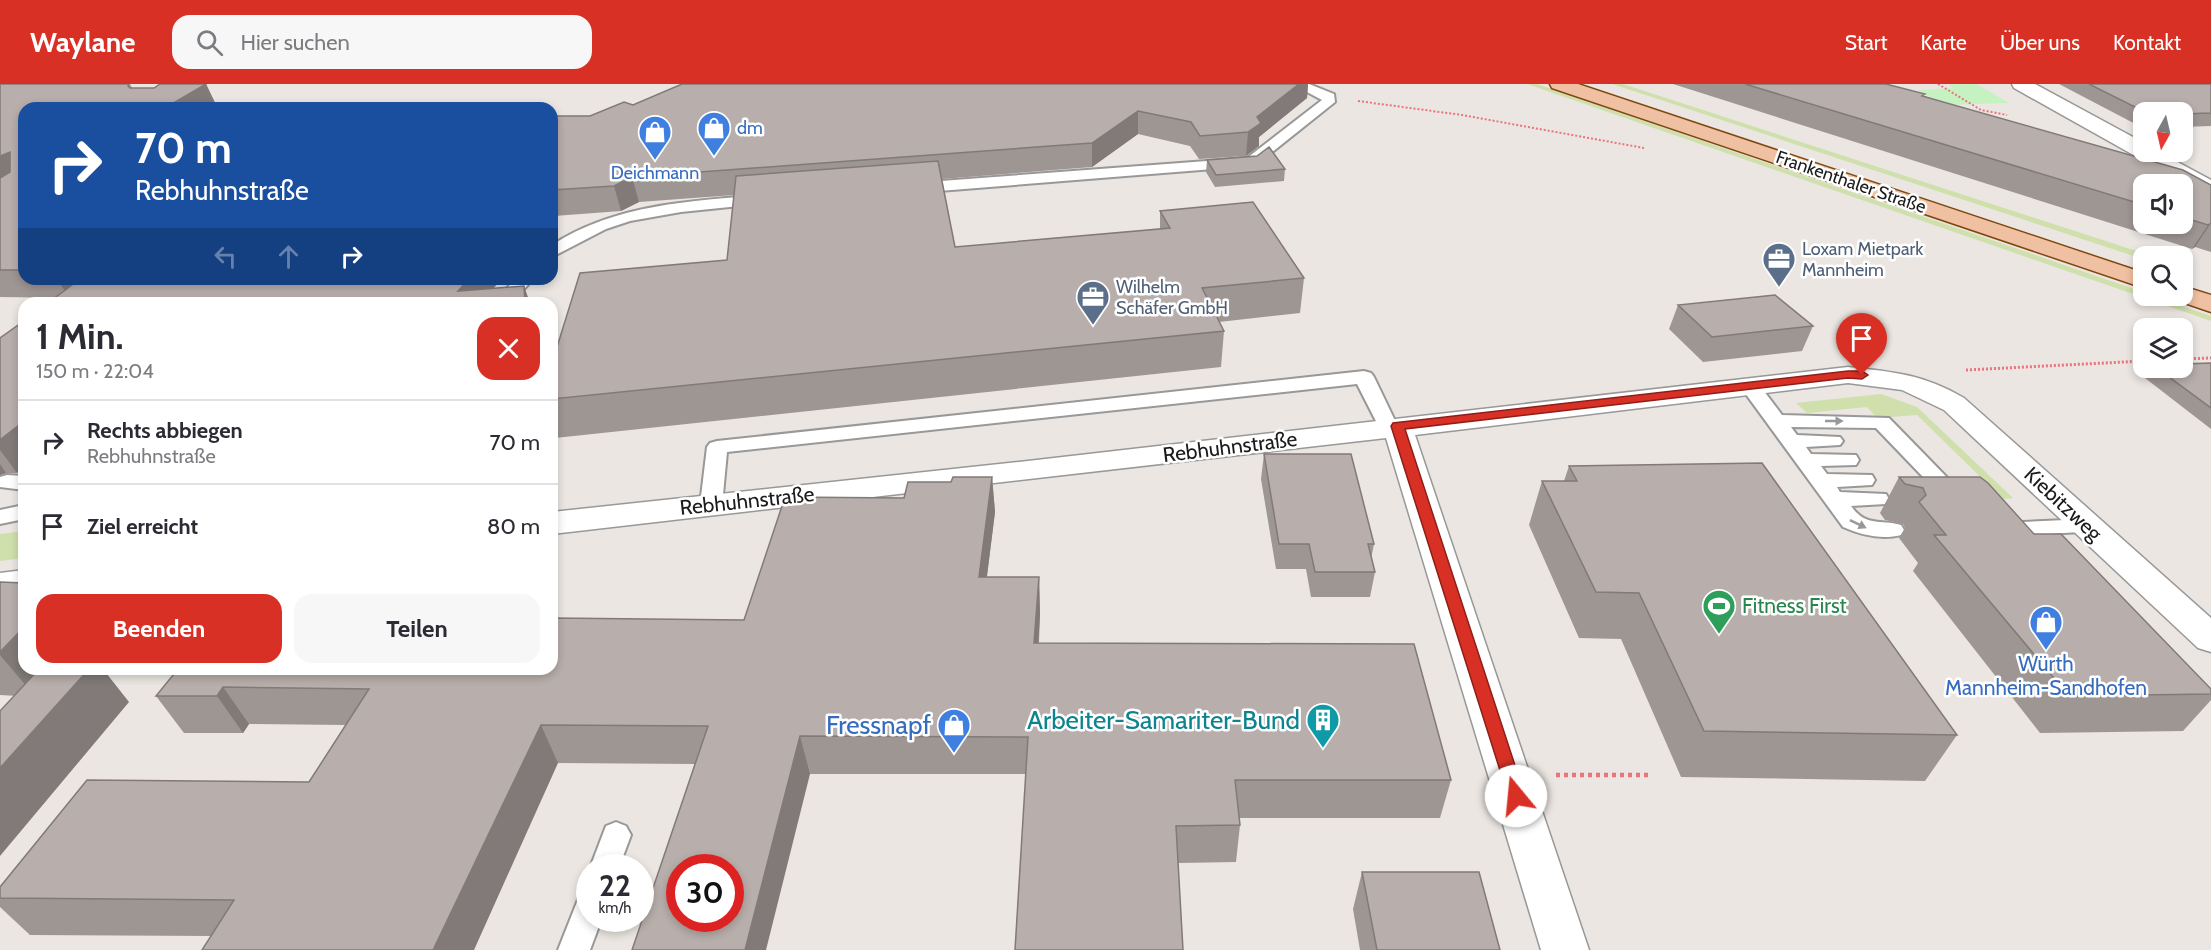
<!DOCTYPE html>
<html lang="de">
<meta charset="utf-8">
<style>
:root{--surface:#fff;--page:#f7f7f7;--text:#2b2b33;--muted:#7c7c81;--line:#e1e1e2;--accent:#d93025}
body{margin:0;font-family:Cabin,sans-serif;background:var(--page);color:var(--text);height:100vh;display:flex;flex-direction:column;font-size:22px;white-space:nowrap}
*{box-sizing:border-box;margin:0}
p{font-size:20px;color:var(--muted)}
.icon{flex:none;width:33px;height:33px;fill:none;stroke:currentColor;stroke-width:2;stroke-linecap:round;stroke-linejoin:round}
.map{position:relative;flex:1;overflow:hidden}
.panel{position:absolute;left:18px;top:213px;width:540px;height:378px;display:flex;flex-direction:column;background:var(--surface);border-radius:18px;box-shadow:0 3px 9px #0003}
.panel>*{flex:none}
.hud{position:absolute;left:18px;top:18px;width:540px;height:183px;border-radius:18px;box-shadow:0 3px 9px #0003;background:#1a4fa0;color:#fff;overflow:hidden}
.needle{width:39px;rotate:188deg}
.tools{position:absolute;left:2133px;top:18px;display:grid;gap:12px}
.tools a{display:grid;place-items:center;width:60px;height:60px;border-radius:12px;background:var(--surface);box-shadow:0 3px 9px #0003;font-size:30px}
.speed{position:absolute;left:576px;top:770px;display:flex;gap:12px;font-size:30px;font-weight:700;text-align:center}
.speed>*{display:grid;place-content:center;width:78px;height:78px;border-radius:50%;background:var(--surface);box-shadow:0 3px 9px #0003;line-height:1}
.speed small{font-size:15px;font-weight:400}
.speed .limit{border:9px solid #d22;background:#fff;color:#111}
.pin{position:absolute;display:grid;place-items:center;width:51px;height:51px;color:#fff;margin:-62px -26px;border-radius:50% 50% 50% 0;rotate:-45deg;box-shadow:0 0 6px #0007}
.pin .icon{rotate:45deg}
.me{position:absolute;width:66px;margin:-33px;rotate:343deg;stroke-linejoin:round;filter:drop-shadow(0 0 4px #0008)}
.turn{display:flex;align-items:center;gap:21px;height:126px;padding:0 18px;font-size:27px}
.turn .icon{width:78px;height:78px;stroke-width:2.5}
.turn b{display:block;font-size:42px;line-height:51px}
.lanes{display:flex;align-items:center;height:57px;padding:0 18px;background:#0003;justify-content:center;gap:30px;direction:ltr}
.lanes .off{opacity:.35}
.round{display:grid;place-items:center;flex:none;width:63px;height:63px;border-radius:18px;background:var(--page)}
.headline{display:flex;align-items:center;justify-content:space-between;height:102px;padding:0 18px}
h1{font-size:36px;font-weight:800;line-height:45px}
.primary-button{display:flex;gap:12px;margin-top:auto;padding:12px 18px}
.primary-button a{flex:1;height:69px;border-radius:18px;background:var(--accent);color:#fff;font-size:24px;font-weight:800;line-height:69px;text-align:center}
.primary-button a+a{background:var(--page);color:var(--text)}
ul{padding:0;list-style:none}
li{display:flex;align-items:center;gap:18px;height:84px;padding:0 18px;border-top:2px solid var(--line)}
li div{flex:1}
li b{display:block;font-size:22px}
li em{font-style:normal}
header{display:flex;align-items:center;gap:36px;box-sizing:border-box;height:84px;padding:0 30px;background:var(--accent);color:#fff}
header strong{font-size:28px}
nav{display:flex;gap:33px;margin-inline-start:auto;font-size:21px}
.search{width:420px;height:54px;background:var(--page);display:flex;align-items:center;gap:15px;box-sizing:border-box;padding:0 21px;border-radius:18px;color:var(--muted);font-size:22px}
.map>svg:first-child{display:block}
.grass{fill:#cfe0ac}
.park{fill:#c6f2c2}
.lines{fill:none;stroke-linecap:round;stroke-linejoin:round}
.lane-casing{stroke:#989898;stroke-width:4}
.street-casing{stroke:#989898;stroke-width:3}
.primary-casing{stroke:#804811;stroke-width:3}
.path-far2{stroke:#e8757d;stroke-width:2;stroke-dasharray:2 2;stroke-linecap:butt}
.path-far1{stroke:#e8757d;stroke-width:3;stroke-dasharray:2 2;stroke-linecap:butt}
.path{stroke:#e8757d;stroke-width:4.5;stroke-dasharray:4 4;stroke-linecap:butt}
.lane{fill:#fff;fill-rule:evenodd}
.street{fill:#fff;fill-rule:evenodd}
.primary{fill:#f0c0a2;fill-rule:evenodd}
.wall{fill:#9e9693;fill-rule:evenodd}
.shaded-wall{fill:#817a78}
.building{fill:#b8aeab;stroke:#817a78;stroke-width:1.5;fill-rule:evenodd}
.oneway{fill:#989898}
.route{fill:#d93025;stroke:#8d1f18;stroke-width:1.5}
.labels{text-anchor:middle;stroke-width:5;stroke-linejoin:round;paint-order:stroke}
.far-shop-label{font-size:18px;fill:#366cbe;stroke:#fff;text-anchor:start}
.far-street-label{font-size:18px;fill:#1b1b1b;stroke:#fff}
.far-service-label{font-size:18px;fill:#4e5e75;stroke:#fff;text-anchor:start}
.street-label{font-size:21px;fill:#1b1b1b;stroke:#fff}
.leisure-label{font-size:21px;fill:#27864d;stroke:#fff;text-anchor:start}
.shop-label{font-size:21px;fill:#366cbe;stroke:#fff}
.near-culture-label{font-size:26px;fill:#0d838f;stroke:#fff;text-anchor:end}
.near-shop-label{font-size:26px;fill:#366cbe;stroke:#fff;text-anchor:end}
</style>
<header>
<strong>Waylane</strong>
<div class="search"><svg class="icon" aria-label="search" viewBox="0 0 24 24"><circle cx="10" cy="10" r="6"/><path d="M15 15l6 6"/></svg>Hier suchen</div>
<nav><a>Start</a><a>Karte</a><a>Über uns</a><a>Kontakt</a></nav>
</header>
<div class="map">
<svg width="2211" height="866" viewBox="0 0 2211 866">
<rect width="100%" height="100%" fill="#ebe6e1"/>
<path class="grass" d="M1527,0h10l606,208 1,4h8l59,20v5z
M1612,0h11l529,172h-8l-1,3z
M1881,310l36,13 96,91 -10,1 -86,-84 -40,3 -10,-11 -60,6 -11,-10z
M24,447v27l-24,3v-27z"/>
<path class="park" d="M1948,0h29l32,19 -66,2 -25,-15 36,-2z"/>
<g class="lines">
<g class="lane-casing">
<path id="lane" d="M1292,0h17l25,10 1,8 -79,63 -5,1 -337,27 -8,-5 8,-5 333,-25 75,-58z
M764,111l8,5 -3,3 -88,9 -51,9 -24,8 -54,28v-12c63,-41 139,-44 212,-50z
M515,195h18l-21,24h-18z
M1364,287l7,2 3,4 24,50 -3,4h-14l-24,-47 -630,68 -5,53 -3,5 -8,2 -8,-2 -3,-5 7,-58 3,-4 7,-2z
M1750,296l7,2 25,33 107,3 79,81 -3,5 -8,2 -8,-2 -73,-76 -85,-1 6,8 43,2 3,4 -3,4 -34,2 5,7 45,1 3,5 -3,5 -35,1 6,8 45,1 3,5 -3,5 -35,2 3,5 46,2 3,5 -3,5 -35,2c15,21 28,13 50,19l3,5 -3,5c-19,5 -40,0 -58,-8l-103,-141 3,-4z
M7,391l17,1v14l-24,-3v-10z
M24,421v14l-24,5v-14z
M2088,435l8,2 3,5 -3,5 -97,6 -8,-2 -3,-5 3,-5 8,-2z
M616,738l10,4 5,9 -12,32 -29,1 16,-42z
M590,809v25h12l-12,32h-32l21,-53z"/>
</g>
<g class="street-casing">
<path id="street" d="M2012,0h23l109,59v9h15l52,28v16l-8,-2 -189,-106z
M1848,283c46,5 75,7 116,31l247,220v34l-13,-4 -254,-238 -42,-20 -54,-7 -433,52 174,515h-48l-155,-512 -834,96v-22l467,-50z
M24,486v24l-24,3v-24z"/>
</g>
<g class="primary-casing">
<path id="primary" d="M1550,0h28l566,189v15l-592,-200z
M2182,202l29,9v17l-38,-13 -3,-3h12z"/>
</g>
<path class="path-far2" d="M1938,0l43,26 26,5
M1358,17l104,14 182,33"/>
<path class="path-far1" d="M2182,275l29,-1
M1966,286l178,-9"/>
<path class="path" d="M1556,691h92"/>
<use href="#lane" class="lane"/>
<use href="#street" class="street"/>
<use href="#primary" class="primary"/>
</g>
<path class="wall" d="M0,0h130l2,4h22l52,-4 11,23 -2,1h-191v171h477l-7,9 36,15 -530,-6z
M682,0h626l-1,14 -48,39v9l-13,10 -47,3 -9,-13 -52,-12 -46,33 -150,12 13,68 205,-18v-18l144,67 -4,35 -81,9 5,9 -3,36 -666,71 -3,-7v-68l175,-103 7,-65 -95,7 -18,9 -67,5 -2,2v-102h38l43,-11z
M1673,0h213l325,101v67l-16,-5 -3,2zM2144,100h38v40h-38z
M2059,0h152v42l-29,1v-15h-38v16h-1z
M1207,76l78,9 -1,12 -69,6 -9,-15z
M1678,221l135,21 -11,25 -99,11 -34,-33z
M0,254l17,135h-11l-6,2z
M2211,279v66l-66,-51 7,-10h30z
M1264,370l110,90 -3,15 4,13 -5,25h-59l-5,-28h-30l-15,-90z
M1569,382l388,269 -32,46 -244,-4 -60,-138 -42,-1 -50,-113 13,-44h22z
M992,393l3,35 -8,65h52l1,37 -1,29 412,137 -11,38h-201l1,7 -4,37 -58,1 -152,-89h-216l-115,-10 -137,-1 -347,173 -181,-1 -30,-28v-20l309,-105 37,-57 -97,-1 -6,9h-59l-28,-37 588,-76 160,-122 47,-16z
M1899,393l135,57 177,155v11l-28,31 -143,2 -127,-162 5,-8 -19,-25 6,-10 -2,-4 -18,-4 -5,-7z
M0,498l24,87 105,33 -129,-7z
M1362,788l138,78h-140l-7,-41z"/>
<path class="shaded-wall" d="M206,0l11,23 -2,1h-50z
M1299,0h9l-1,14 -48,39v9l-13,10 2,-24 9,-15z
M1138,27v23l-46,33v-24z
M10,68l14,23 -24,13v-32z
M632,93l7,25 -18,9 -7,-25z
M2211,139l-16,24 -3,2 16,-24z
M57,195h27l-15,18z
M469,195h32l-20,24 -23,-12z
M524,202l6,17h-5z
M24,337v47l-7,5 -17,-23v-10z
M0,380l6,9 -6,2z
M992,393l3,35 -13,102 -3,-37z
M1039,493l1,37 -4,66 -2,-37z
M24,543v42h34l-24,26 -34,-40v-3z
M89,585h14l26,33 -129,154v-88z
M223,603l26,37 -6,9 -26,-37z
M541,641l17,38 -84,187h-41z
M800,652l10,38 -44,176h-21z"/>
<path class="building" d="M0,0h129l-1,2 2,2h24l6,-4h46l-41,24h-141v162h-24v-92l10,-6v-20l-10,4z
M682,0h617l-42,33 4,6 -13,9 -48,4 -9,-14 -53,-11 -46,32 -460,34 -18,9 -62,4v-74h38l34,-14 9,3z
M1745,0h141l39,10 -3,2 261,74 28,15v38l-3,2 -26,-8v-33h-38v21z
M2089,0h122v29l-29,1v-2h-37z
M1269,63l16,22 -69,6 -9,-15 50,-4z
M938,77l17,86 215,-19 -10,-17 93,-9 51,76 -102,10 22,43 -672,68v-36l28,-90 147,-13 9,-84z
M80,195h389l-11,12 66,-5 1,17h-477z
M1775,211l38,31 -101,11 -34,-32z
M24,237v100l-24,19v-102z
M2211,279v45l-54,-40h25v-4z
M1264,370h87l23,90h-6l7,28h-60l-6,-28h-30z
M1762,379l195,272 -253,-4 -65,-138 -43,-1 -54,-111h35l-8,-15z
M953,393h39l-13,100h60l-5,66 380,1 37,136h-216l5,45 -64,1 7,124h-168l13,-213 -228,-1 -55,214h-113l76,-224 -167,-1 -108,225h-231l32,-50 -234,-2v-11l87,-107 222,2 60,-93 -146,-2 -6,9h-61l22,-27h374v-51l192,2 41,-123 119,1 4,-16h43zM680,783h50v51h-50z
M1899,393h81l8,6 46,51h27l150,155v5l-142,2 -135,-161h12l-27,-33 7,-7 -3,-7 -18,-4z
M0,498l24,1v44l-24,25z
M39,585h50l-89,99v-57z
M1362,788h117l21,78h-123z"/>
<defs><path id="oneway-solid" d="M-6-.8H1V-3.2L6.5 0L1 3.2V.8H-6Z" transform="scale(1.5)"/></defs>
<g class="oneway">
<use href="#oneway-solid" transform="translate(1834 337)"/>
<use href="#oneway-solid" transform="translate(1858 440) rotate(26)"/>
</g>
<path class="route" d="M1848,287h14l6,4 -6,4 -14,-1 -443,51 120,367 -3,6 -6,2 -6,-2 -119,-376 2,-3z"/>
<defs>
<g id="shop-pin" transform="scale(1.725)"><path d="M0 17L-7.5 6A9.5 9.5 0 1 1 7.5 6Z" fill="#3f7fe0" stroke="#fff"/><path d="M-5-2.5h2.3a2.7 3.5 0 0 1 5.4 0H5L5.5 6h-11ZM-1.5-2.5h3a1.5 2.3 0 0 0-3 0Z" fill="#fff"/></g>
<g id="office-pin" transform="scale(1.725)"><path d="M0 17L-7.5 6A9.5 9.5 0 1 1 7.5 6Z" fill="#5c6f8a" stroke="#fff"/><path d="M-6-3h4V-5.5h4V-3h4V5H-6ZM-1-4.5V-3h2v-1.5ZM-6 0V1H6V0Z" fill="#fff"/></g>
<g id="stadium-pin" transform="scale(1.725)"><path d="M0 17L-7.5 6A9.5 9.5 0 1 1 7.5 6Z" fill="#2e9e5b" stroke="#fff"/><path d="M0-5a6.5 5 0 1 0 0 10a6.5 5 0 1 0 0-10ZM-3.5-1.8h7v3.6h-7Z" fill="#fff"/></g>
<g id="building-pin" transform="scale(1.725)"><path d="M0 17L-7.5 6A9.5 9.5 0 1 1 7.5 6Z" fill="#0f9aa8" stroke="#fff"/><path d="M-4-6H4V6H1V3H-1V6H-4ZM-2.5-4.3h1.7v1.8h-1.7ZM.8-4.3h1.7v1.8H.8ZM-2.5-1h1.7V.8h-1.7ZM.8-1h1.7V.8H.8Z" fill="#fff"/></g>
</defs>
<g fill-rule="evenodd">
<use href="#shop-pin" x="714" y="44"/>
<use href="#shop-pin" x="655" y="48"/>
<use href="#office-pin" x="1779" y="175"/>
<use href="#office-pin" x="1093" y="213"/>
<use href="#stadium-pin" x="1719" y="522"/>
<use href="#shop-pin" x="2046" y="538"/>
<use href="#building-pin" x="1323" y="636"/>
<use href="#shop-pin" x="954" y="641"/>
</g>
<g class="labels">
<g class="far-shop-label">
<text x="737" y="50">dm</text>
<text x="655" y="95" text-anchor="middle">Deichmann</text>
</g>
<g class="far-street-label">
<text transform="translate(1851 98) rotate(19)" y="6">Frankenthaler Straße</text>
</g>
<g class="far-service-label">
<text x="1802" y="171">Loxam Mietpark<tspan x="1802" dy="21">Mannheim</tspan></text>
<text x="1116" y="209">Wilhelm<tspan x="1116" dy="21">Schäfer GmbH</tspan></text>
</g>
<g class="street-label">
<text transform="translate(1230 363) rotate(-7)" y="7">Rebhuhnstraße</text>
<text transform="translate(747 417) rotate(-6)" y="7">Rebhuhnstraße</text>
<text transform="translate(2063 420) rotate(43)" y="7">Kiebitzweg</text>
</g>
<g class="leisure-label">
<text x="1742" y="529">Fitness First</text>
</g>
<g class="shop-label">
<text x="2046" y="587">Würth<tspan x="2046" dy="24">Mannheim-Sandhofen</tspan></text>
</g>
<g class="near-culture-label">
<text x="1300" y="645">Arbeiter-Samariter-Bund</text>
</g>
<g class="near-shop-label">
<text x="931" y="650">Fressnapf</text>
</g>
</g>
</svg>
<div class="tools">
<a><svg class="needle" viewBox="-14 -14 28 28"><path d="M0-13l5 13h-10z" fill="#e53935"/><path d="M0 13l5-13h-10z" fill="#7c7c81"/></svg></a>
<a><svg class="icon" aria-label="sound" viewBox="0 0 24 24"><path d="M4 9h4l5-4v14l-5-4H4zM17 9q2 3 0 6"/></svg></a>
<a><svg class="icon" aria-label="search" viewBox="0 0 24 24"><circle cx="10" cy="10" r="6"/><path d="M15 15l6 6"/></svg></a>
<a><svg class="icon" aria-label="layers" viewBox="0 0 24 24"><path d="M12 4l9 5-9 5-9-5zM3 14l9 5 9-5"/></svg></a>
</div>
<div class="speed"><div>22<small>km/h</small></div><div class="limit">30</div></div>
<div class="pin" style="left:1862px;top:291px;background:#d93025"><svg class="icon" aria-label="arrive" viewBox="0 0 24 24"><path d="M6 21V4h12l-3 4 3 4H6"/></svg></div>
<svg class="me" style="left:1516px;top:712px" viewBox="-20 -20 40 40"><circle r="19" fill="#fff"/><path d="M0-13L10 11 0 6-10 11z" fill="#d93025"/></svg>
<div class="hud">
<div class="turn"><svg class="icon" aria-label="right" viewBox="0 0 24 24"><path d="M7 20v-9h11M14 6l5 5-5 5"/></svg><div><b>70 m</b>Rebhuhnstraße</div></div>
<div class="lanes"><svg class="icon off" aria-label="left" viewBox="0 0 24 24"><path d="M17 20v-9H6M10 6l-5 5 5 5"/></svg><svg class="icon off" aria-label="ahead" viewBox="0 0 24 24"><path d="M12 20V5M6 11l6-6 6 6"/></svg><svg class="icon" aria-label="right" viewBox="0 0 24 24"><path d="M7 20v-9h11M14 6l5 5-5 5"/></svg></div>
</div>
<section class="panel">
<div class="headline"><div><h1>1 Min.</h1><p>150 m · 22:04</p></div><a class="round" style="background:#d93025;color:#fff"><svg class="icon" aria-label="close" viewBox="0 0 24 24"><path d="M6 6l12 12M18 6L6 18"/></svg></a></div>
<ul>
<li><svg class="icon" aria-label="right" viewBox="0 0 24 24"><path d="M7 20v-9h11M14 6l5 5-5 5"/></svg><div><b>Rechts abbiegen</b><p>Rebhuhnstraße</p></div><em>70 m</em></li>
<li><svg class="icon" aria-label="arrive" viewBox="0 0 24 24"><path d="M6 21V4h12l-3 4 3 4H6"/></svg><div><b>Ziel erreicht</b></div><em>80 m</em></li>
</ul>
<div class="primary-button"><a>Beenden</a><a>Teilen</a></div>
</section>
</div>
